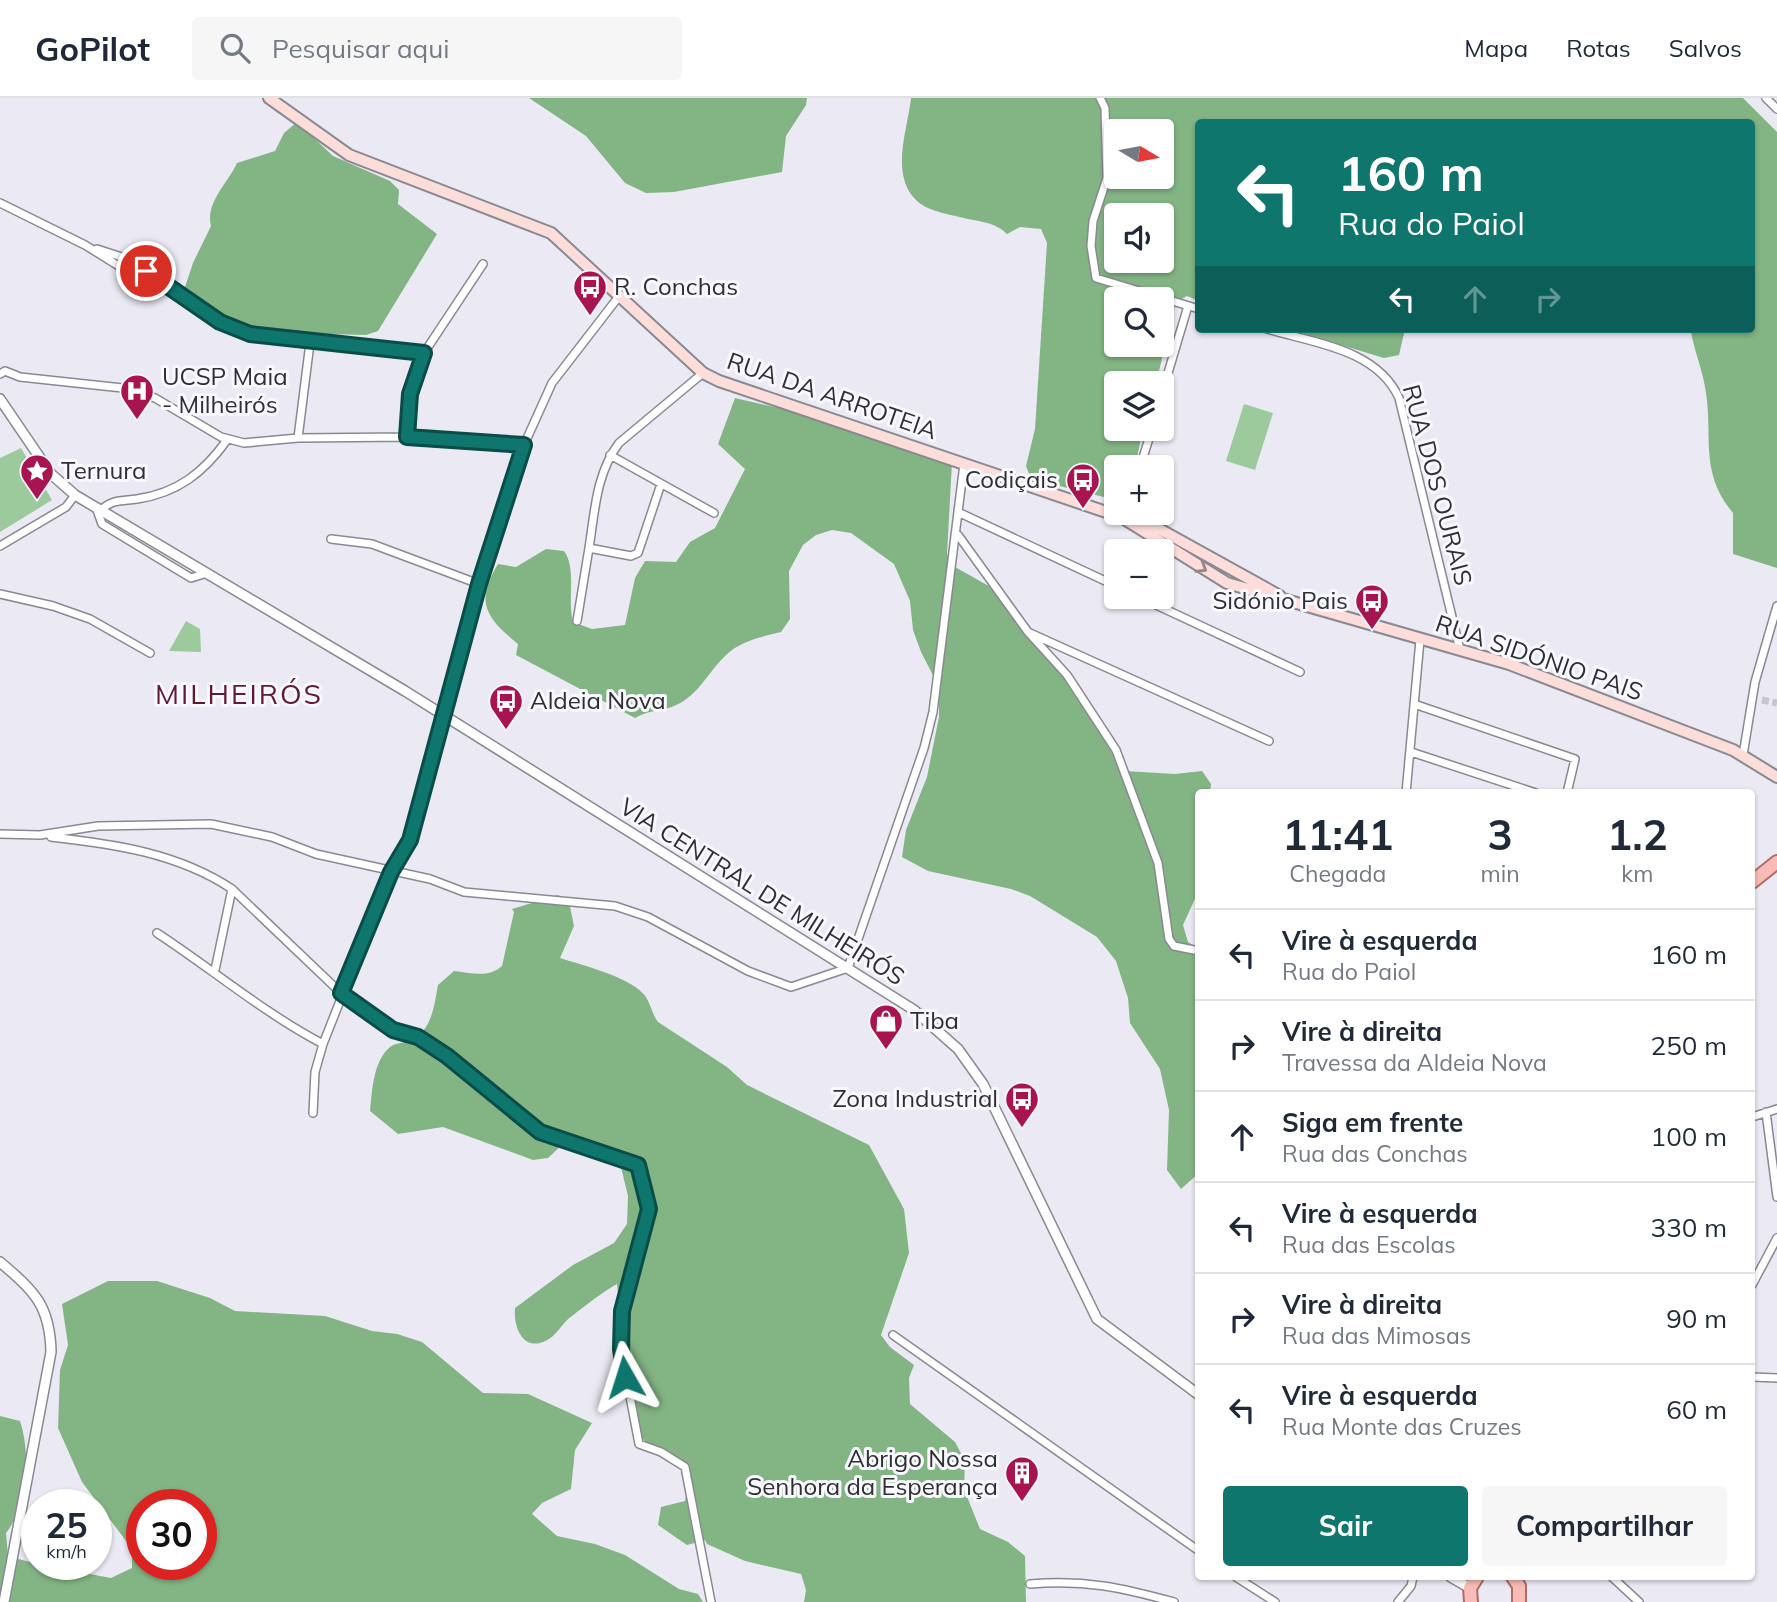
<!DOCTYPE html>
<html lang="pt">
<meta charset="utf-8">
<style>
:root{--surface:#fff;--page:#f6f6f7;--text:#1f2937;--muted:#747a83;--line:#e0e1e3;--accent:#0f766e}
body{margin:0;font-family:Mulish,sans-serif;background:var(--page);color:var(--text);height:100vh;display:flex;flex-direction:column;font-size:26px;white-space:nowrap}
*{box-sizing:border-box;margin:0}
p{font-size:23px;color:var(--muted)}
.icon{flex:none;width:38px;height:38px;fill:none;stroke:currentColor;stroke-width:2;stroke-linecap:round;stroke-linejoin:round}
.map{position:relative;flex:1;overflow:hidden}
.side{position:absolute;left:1195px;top:691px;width:560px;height:791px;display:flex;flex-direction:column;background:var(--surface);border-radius:7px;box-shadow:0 2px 5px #0004}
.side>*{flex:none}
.top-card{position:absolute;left:1195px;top:21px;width:560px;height:214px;border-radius:7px;box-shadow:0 2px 5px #0004;background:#0f766e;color:#fff;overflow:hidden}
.needle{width:46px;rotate:100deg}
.fabs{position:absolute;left:1104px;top:21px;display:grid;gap:14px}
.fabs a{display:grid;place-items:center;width:70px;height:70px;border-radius:7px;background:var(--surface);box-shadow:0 2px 5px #0004;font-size:35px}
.speed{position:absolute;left:21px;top:1391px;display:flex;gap:14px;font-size:35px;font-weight:700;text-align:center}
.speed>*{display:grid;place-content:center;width:91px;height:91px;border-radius:50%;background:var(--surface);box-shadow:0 2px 5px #0004;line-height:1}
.speed small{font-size:18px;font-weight:400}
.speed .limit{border:10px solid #d22;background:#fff;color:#111}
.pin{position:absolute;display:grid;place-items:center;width:60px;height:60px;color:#fff;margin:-30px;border:4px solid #fff;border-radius:50%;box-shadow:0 2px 7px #0007}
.me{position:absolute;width:77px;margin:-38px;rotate:354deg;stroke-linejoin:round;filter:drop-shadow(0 0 5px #0008)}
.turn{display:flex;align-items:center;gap:24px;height:147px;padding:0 28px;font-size:32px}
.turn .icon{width:91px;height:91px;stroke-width:2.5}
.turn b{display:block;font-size:49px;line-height:60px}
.lanes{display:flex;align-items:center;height:66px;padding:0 28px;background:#0003;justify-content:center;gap:35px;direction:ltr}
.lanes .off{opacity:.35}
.eta{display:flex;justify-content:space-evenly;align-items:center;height:119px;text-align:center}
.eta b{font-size:42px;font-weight:700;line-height:49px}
.cta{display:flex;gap:14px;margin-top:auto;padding:14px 28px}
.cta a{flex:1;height:80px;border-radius:7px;background:var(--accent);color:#fff;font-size:28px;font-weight:700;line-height:80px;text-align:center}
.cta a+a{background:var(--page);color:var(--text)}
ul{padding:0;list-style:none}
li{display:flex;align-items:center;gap:21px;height:91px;padding:0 28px;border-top:2px solid var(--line)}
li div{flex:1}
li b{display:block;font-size:26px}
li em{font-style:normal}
header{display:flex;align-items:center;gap:42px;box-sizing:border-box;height:98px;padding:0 35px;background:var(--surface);border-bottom:2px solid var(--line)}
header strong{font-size:33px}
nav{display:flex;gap:38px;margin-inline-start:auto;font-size:24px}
.search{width:490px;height:63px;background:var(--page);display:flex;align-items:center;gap:18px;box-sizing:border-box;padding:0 24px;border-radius:7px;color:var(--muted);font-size:26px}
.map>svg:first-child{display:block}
.green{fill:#9cca9c}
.forest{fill:#83b484;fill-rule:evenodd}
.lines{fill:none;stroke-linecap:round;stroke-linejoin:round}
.minor-tunnel{stroke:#c6c5ce;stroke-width:7;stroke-dasharray:7 3.5;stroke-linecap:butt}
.minor-casing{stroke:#898991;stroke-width:10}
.tertiary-casing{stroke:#898991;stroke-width:12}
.secondary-casing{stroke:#898991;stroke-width:14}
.primary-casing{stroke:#b06c68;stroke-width:16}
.minor{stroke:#fff;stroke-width:7}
.tertiary{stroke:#fff;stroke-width:9}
.secondary{stroke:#fcddda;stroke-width:10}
.primary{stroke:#f9bbb5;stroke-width:12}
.oneway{stroke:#968687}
.route-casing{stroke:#0a4d48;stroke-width:18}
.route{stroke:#0f766e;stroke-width:12}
.labels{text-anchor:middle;stroke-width:6;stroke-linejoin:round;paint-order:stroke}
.poi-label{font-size:24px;fill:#303034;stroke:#f8f8fe;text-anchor:start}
.street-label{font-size:24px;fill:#303034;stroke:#f8f8fe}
.quarter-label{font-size:28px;letter-spacing:2px;fill:#5f1b31;stroke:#f8f8fe}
</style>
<header>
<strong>GoPilot</strong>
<div class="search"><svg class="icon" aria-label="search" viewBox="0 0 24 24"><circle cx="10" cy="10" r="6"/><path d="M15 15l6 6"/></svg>Pesquisar aqui</div>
<nav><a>Mapa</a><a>Rotas</a><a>Salvos</a></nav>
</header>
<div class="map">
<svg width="1777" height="1504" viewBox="0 0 1777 1504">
<rect width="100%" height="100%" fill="#ebeaf4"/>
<path class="green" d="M1244,306l29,9 -18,57 -29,-9z
M21,350l31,52 -52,32v-74z
M186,523l14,8 1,23 -32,-1z"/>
<path class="forest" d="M529,0h278l-1,7 -20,31 -4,36 -108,20 -28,1 -21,-10 -39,-47z
M911,0h832l34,34v436l-44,-14v-41c-35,-42 -19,-77 -28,-126 -2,-16 -14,-46 -14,-58h61v-207h-553v179l-12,-5 -11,6 -20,81h-40v46h27l-8,38h-19v33l-85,-21 -5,-13 9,-37 12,-186 -6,-14 -21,-2 -13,7c-11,-11 -24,-12 -39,-15 -15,-4 -39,-7 -51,-18 -28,-26 -9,-72 -6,-103zM1116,33h46v46h-46zM1116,117h46v46h-46zM1116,201h46v46h-46z
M297,24l36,34 57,25 9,9 -1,14 39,30 -59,97 -12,4 -87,-2 -63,-16 -33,-24 10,-30 18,-37c-6,-23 17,-43 26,-63l38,-12 9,-18z
M1288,231h117l-6,26 -15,3z
M735,300l56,13 161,51 -5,92 8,13 39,22 15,25 40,43 41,53 35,61 50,3 27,-3 9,13 -1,9h-11v97l-16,35 5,17 11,7v224l-18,16 -14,-19 2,-60 -9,-41 -30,-46 -2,-25 -12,-37 -19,-24 -67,-41 -19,-7 -83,-18 -26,-14 4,-27 21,-53 12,-60v-30l-18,-35 -8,-22 -3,-29 -16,-37 -43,-31 -19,-3 -16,5 -13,10 -14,26 1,48 -9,13c-20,5 -40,9 -55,23 -15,14 -24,33 -41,45 -19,13 -33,8 -50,18l-119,-63 2,-11c-33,-27 -43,-42 -20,-80l18,3 30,-18 18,2c13,18 3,49 9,71l19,7 33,-4 10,-47 10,-17 31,1 14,-20 25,-14 30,-59 -27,-25z
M558,797l11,7 5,24 -14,32c22,7 74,20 86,39 5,8 6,17 12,25l69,45 20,18 122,60 35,64 5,44 -28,82 9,12 24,18 -5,13 1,26 45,38 10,19 -1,28 16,40 28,13 17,14 1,46h-222l2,-12 -5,-16 -56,-13 -38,-17 -2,-4 -18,5 -29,-20 3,-18 24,-6 4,-22 -10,-20 -30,-13 -11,-13 -9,-43 4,-21 -10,-20 -6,-65c-16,9 -31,21 -45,32 -8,5 -12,14 -19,20 -25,20 -40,-3 -38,-28l58,-43 41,-22 13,-19 1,-28 -9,-37 -55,-16 -16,15 -15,2 -90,-33 -45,7 -28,-23c2,-19 3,-49 19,-63 5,-5 14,-5 20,-7 23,-9 25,-35 29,-56l16,-14c17,2 35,7 48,-5l12,-54 -2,-3z
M108,1183h49l53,17 25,13 90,5 47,15 25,3 25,8 61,51 45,1 64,29 -17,27 -4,39 -29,14 -10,11 25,22 38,8 30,11 54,34 19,5 5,8h-703v-186l20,5c11,34 8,83 -14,112l2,23 29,8 74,14 21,-10v-19l-50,-67 -24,-54 2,-58 8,-25 -6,-41zM142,1407h59v59h-59z"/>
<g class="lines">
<path class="minor-tunnel" d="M1762,602l15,3"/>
<g class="minor-casing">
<path id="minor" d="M1100,0l5,10 2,70 -14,43 -2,25 5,32 103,31
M1766,0l11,11
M0,105l85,42 45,28 27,8 79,48 74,14 114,10
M97,151l37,12 20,17
M1267,231c47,14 110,20 132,69l61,252
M0,276l5,-3 15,6 112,12 23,9 66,39 23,6 54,-5 109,-1 117,8
M1162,295l26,-87
M407,339l3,-43 14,-41 59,-89
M298,340l12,-95
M610,357l104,58
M1140,369l12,-38
M661,386l-23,69 -7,3 -42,-8c6,-38 7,-74 30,-105l84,-70
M96,409l6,17 89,54 16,-5
M101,412c12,-11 21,-9 36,-11 41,-6 67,-27 90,-59
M960,415l156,73
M958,437l70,97 39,43 49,75 42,113 11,76 5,7 25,5
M331,441l41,5 107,40
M0,448l66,-39 9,-12
M0,496l53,12 37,13 60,34
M1139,499l161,75
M577,523l12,-73
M1030,535l239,108
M1414,606l161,55 -8,34
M1411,654l125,41
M1743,657l12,-73 22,-76
M1406,695l14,-153
M0,736l40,1 58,-9 113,-2 61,13 44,17 114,25 34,13 151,14 33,11 100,54 43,16 57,-19 76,-220 9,-36 31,-248
M51,739c63,7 127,16 181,52l109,104 52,37 25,7 29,19 93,76 98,33 11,44 -27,102 -1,38 18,95 22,8 24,15 26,135
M157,835c55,36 107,80 166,111
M215,872l17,-81
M1766,1014l11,85
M313,1015l2,-41 8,-28 68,-172 19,-32 69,-256 45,-139 28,-62 68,-88
M1752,1019l25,-8
M1752,1187l25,-47
M893,1237l306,216
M1752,1279l25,1
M1236,1479l39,25
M1612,1479l27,25
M1030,1486c54,-5 93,4 144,18
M1398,1504l13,-16 2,-9"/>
</g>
<g class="tertiary-casing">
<path id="tertiary" d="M0,301l51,75 24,21 330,196 509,319 44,39 25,35 114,235 102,76
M0,1164c34,29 50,43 51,90l-47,250
M1451,1479l19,11"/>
</g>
<g class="secondary-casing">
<path id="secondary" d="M269,0l80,57 202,78 152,140 16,8 405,137 19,2 137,76
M1126,422l101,63 282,81 224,86 44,27"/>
</g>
<g class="primary-casing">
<path id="primary" d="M1752,784l25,-20
M1513,1479l6,9v16
M1471,1504l-1,-14 7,-11"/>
</g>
<use href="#minor" class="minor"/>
<use href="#tertiary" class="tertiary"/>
<use href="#secondary" class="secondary"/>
<use href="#primary" class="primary"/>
</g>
<defs><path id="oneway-chevron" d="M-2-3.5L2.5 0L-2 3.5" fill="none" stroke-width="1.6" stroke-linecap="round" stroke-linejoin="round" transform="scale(1.75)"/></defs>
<use class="oneway" href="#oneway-chevron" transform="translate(1202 470) rotate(31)"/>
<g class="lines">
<g class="route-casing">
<path id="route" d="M146,173l74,51 30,12 174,19 -14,41 -3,43 117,8 -45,139 -69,256 -19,32 -50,121 52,37 25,7 29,19 93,76 98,33 11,44 -27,102 -1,38 4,28"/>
</g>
<use href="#route" class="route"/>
</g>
<defs>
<g id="bus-pin" transform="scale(1.75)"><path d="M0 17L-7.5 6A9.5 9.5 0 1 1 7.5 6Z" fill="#a71450" stroke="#f8f8fe"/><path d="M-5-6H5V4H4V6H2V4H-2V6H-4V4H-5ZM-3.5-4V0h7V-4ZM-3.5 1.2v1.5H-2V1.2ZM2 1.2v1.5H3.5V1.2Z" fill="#fff"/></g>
<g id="hospital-pin" transform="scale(1.75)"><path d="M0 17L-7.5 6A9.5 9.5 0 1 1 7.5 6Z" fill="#a71450" stroke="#f8f8fe"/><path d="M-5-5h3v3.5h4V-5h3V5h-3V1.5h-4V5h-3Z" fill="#fff"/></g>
<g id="sight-pin" transform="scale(1.75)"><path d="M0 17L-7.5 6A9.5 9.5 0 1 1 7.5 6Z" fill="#a71450" stroke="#f8f8fe"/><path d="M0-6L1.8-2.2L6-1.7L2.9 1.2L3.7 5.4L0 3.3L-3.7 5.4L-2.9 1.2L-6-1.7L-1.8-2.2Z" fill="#fff"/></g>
<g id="shop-pin" transform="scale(1.75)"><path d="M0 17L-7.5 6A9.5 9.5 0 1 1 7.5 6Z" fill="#a71450" stroke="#f8f8fe"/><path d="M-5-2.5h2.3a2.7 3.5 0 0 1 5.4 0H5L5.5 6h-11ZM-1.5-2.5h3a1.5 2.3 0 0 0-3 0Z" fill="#fff"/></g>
<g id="building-pin" transform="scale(1.75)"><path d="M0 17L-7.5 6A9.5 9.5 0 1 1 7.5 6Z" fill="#a71450" stroke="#f8f8fe"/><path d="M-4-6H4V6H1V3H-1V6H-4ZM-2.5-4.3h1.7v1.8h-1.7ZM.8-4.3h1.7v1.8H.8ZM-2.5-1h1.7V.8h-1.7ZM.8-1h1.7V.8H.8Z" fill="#fff"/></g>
</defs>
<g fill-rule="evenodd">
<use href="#bus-pin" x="590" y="189"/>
<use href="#hospital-pin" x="137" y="293"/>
<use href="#sight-pin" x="37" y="373"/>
<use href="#bus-pin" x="1083" y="382"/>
<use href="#bus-pin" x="1372" y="503"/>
<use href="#bus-pin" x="506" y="603"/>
<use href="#shop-pin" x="886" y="923"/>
<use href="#bus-pin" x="1022" y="1001"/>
<use href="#building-pin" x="1022" y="1375"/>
</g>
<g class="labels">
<g class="poi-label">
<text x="614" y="197">R. Conchas</text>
<text x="162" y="287">UCSP Maia<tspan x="162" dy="28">- Milheirós</tspan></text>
<text x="61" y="381">Ternura</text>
<text x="1058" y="390" text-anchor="end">Codiçais</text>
<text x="1348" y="511" text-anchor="end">Sidónio Pais</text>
<text x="530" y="611">Aldeia Nova</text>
<text x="910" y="931">Tiba</text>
<text x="998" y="1009" text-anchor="end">Zona Industrial</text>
<text x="998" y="1369" text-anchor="end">Abrigo Nossa<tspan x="998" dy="28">Senhora da Esperança</tspan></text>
</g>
<g class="street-label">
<text transform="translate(832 298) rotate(19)" y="8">RUA DA ARROTEIA</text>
<text transform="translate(1437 387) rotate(75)" y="8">RUA DOS OURAIS</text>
<text transform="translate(1539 560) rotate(19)" y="8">RUA SIDÓNIO PAIS</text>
<text transform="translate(762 794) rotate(32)" y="8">VIA CENTRAL DE MILHEIRÓS</text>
</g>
<g class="quarter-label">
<text x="239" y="606">MILHEIRÓS</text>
</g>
</g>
</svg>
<div class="fabs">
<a><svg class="needle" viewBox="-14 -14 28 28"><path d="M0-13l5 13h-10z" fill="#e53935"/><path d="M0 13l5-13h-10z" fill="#747a83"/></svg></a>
<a><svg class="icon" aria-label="sound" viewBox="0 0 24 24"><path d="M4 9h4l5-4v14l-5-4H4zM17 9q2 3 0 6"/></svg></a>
<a><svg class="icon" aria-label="search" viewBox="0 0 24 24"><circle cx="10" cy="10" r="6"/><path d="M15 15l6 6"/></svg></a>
<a><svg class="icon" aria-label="layers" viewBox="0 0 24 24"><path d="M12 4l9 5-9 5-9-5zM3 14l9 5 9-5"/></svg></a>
<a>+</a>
<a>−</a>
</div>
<div class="speed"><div>25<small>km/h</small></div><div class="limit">30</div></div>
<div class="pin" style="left:146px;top:173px;background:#d93025"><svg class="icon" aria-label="arrive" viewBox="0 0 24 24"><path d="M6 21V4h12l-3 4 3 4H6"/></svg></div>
<svg class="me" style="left:625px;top:1279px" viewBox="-20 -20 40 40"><path d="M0-17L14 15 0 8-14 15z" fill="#0f766e" stroke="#fff" stroke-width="4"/></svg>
<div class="top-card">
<div class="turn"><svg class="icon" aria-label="left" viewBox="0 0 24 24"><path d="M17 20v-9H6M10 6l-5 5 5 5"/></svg><div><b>160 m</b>Rua do Paiol</div></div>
<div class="lanes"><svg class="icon" aria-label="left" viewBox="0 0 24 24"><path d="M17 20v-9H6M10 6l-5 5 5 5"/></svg><svg class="icon off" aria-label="ahead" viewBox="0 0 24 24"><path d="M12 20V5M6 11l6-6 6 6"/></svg><svg class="icon off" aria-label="right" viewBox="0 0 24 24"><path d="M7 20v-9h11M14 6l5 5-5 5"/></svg></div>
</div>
<section class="side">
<div class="eta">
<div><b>11:41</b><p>Chegada</p></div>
<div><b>3</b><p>min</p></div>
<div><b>1.2</b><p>km</p></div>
</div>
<ul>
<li><svg class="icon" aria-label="left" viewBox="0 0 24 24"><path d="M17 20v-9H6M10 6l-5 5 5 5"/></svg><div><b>Vire à esquerda</b><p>Rua do Paiol</p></div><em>160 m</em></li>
<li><svg class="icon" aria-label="right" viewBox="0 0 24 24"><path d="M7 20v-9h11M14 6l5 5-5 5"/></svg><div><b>Vire à direita</b><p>Travessa da Aldeia Nova</p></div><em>250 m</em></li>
<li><svg class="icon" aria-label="ahead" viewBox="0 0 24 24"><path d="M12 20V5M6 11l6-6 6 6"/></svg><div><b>Siga em frente</b><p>Rua das Conchas</p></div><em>100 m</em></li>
<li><svg class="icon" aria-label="left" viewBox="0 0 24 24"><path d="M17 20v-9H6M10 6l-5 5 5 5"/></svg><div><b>Vire à esquerda</b><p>Rua das Escolas</p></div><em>330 m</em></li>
<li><svg class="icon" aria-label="right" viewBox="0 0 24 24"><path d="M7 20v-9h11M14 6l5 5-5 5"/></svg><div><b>Vire à direita</b><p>Rua das Mimosas</p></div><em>90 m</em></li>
<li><svg class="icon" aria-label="left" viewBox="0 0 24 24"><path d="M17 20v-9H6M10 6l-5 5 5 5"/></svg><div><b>Vire à esquerda</b><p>Rua Monte das Cruzes</p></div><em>60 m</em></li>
</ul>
<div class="cta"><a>Sair</a><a>Compartilhar</a></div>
</section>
</div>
